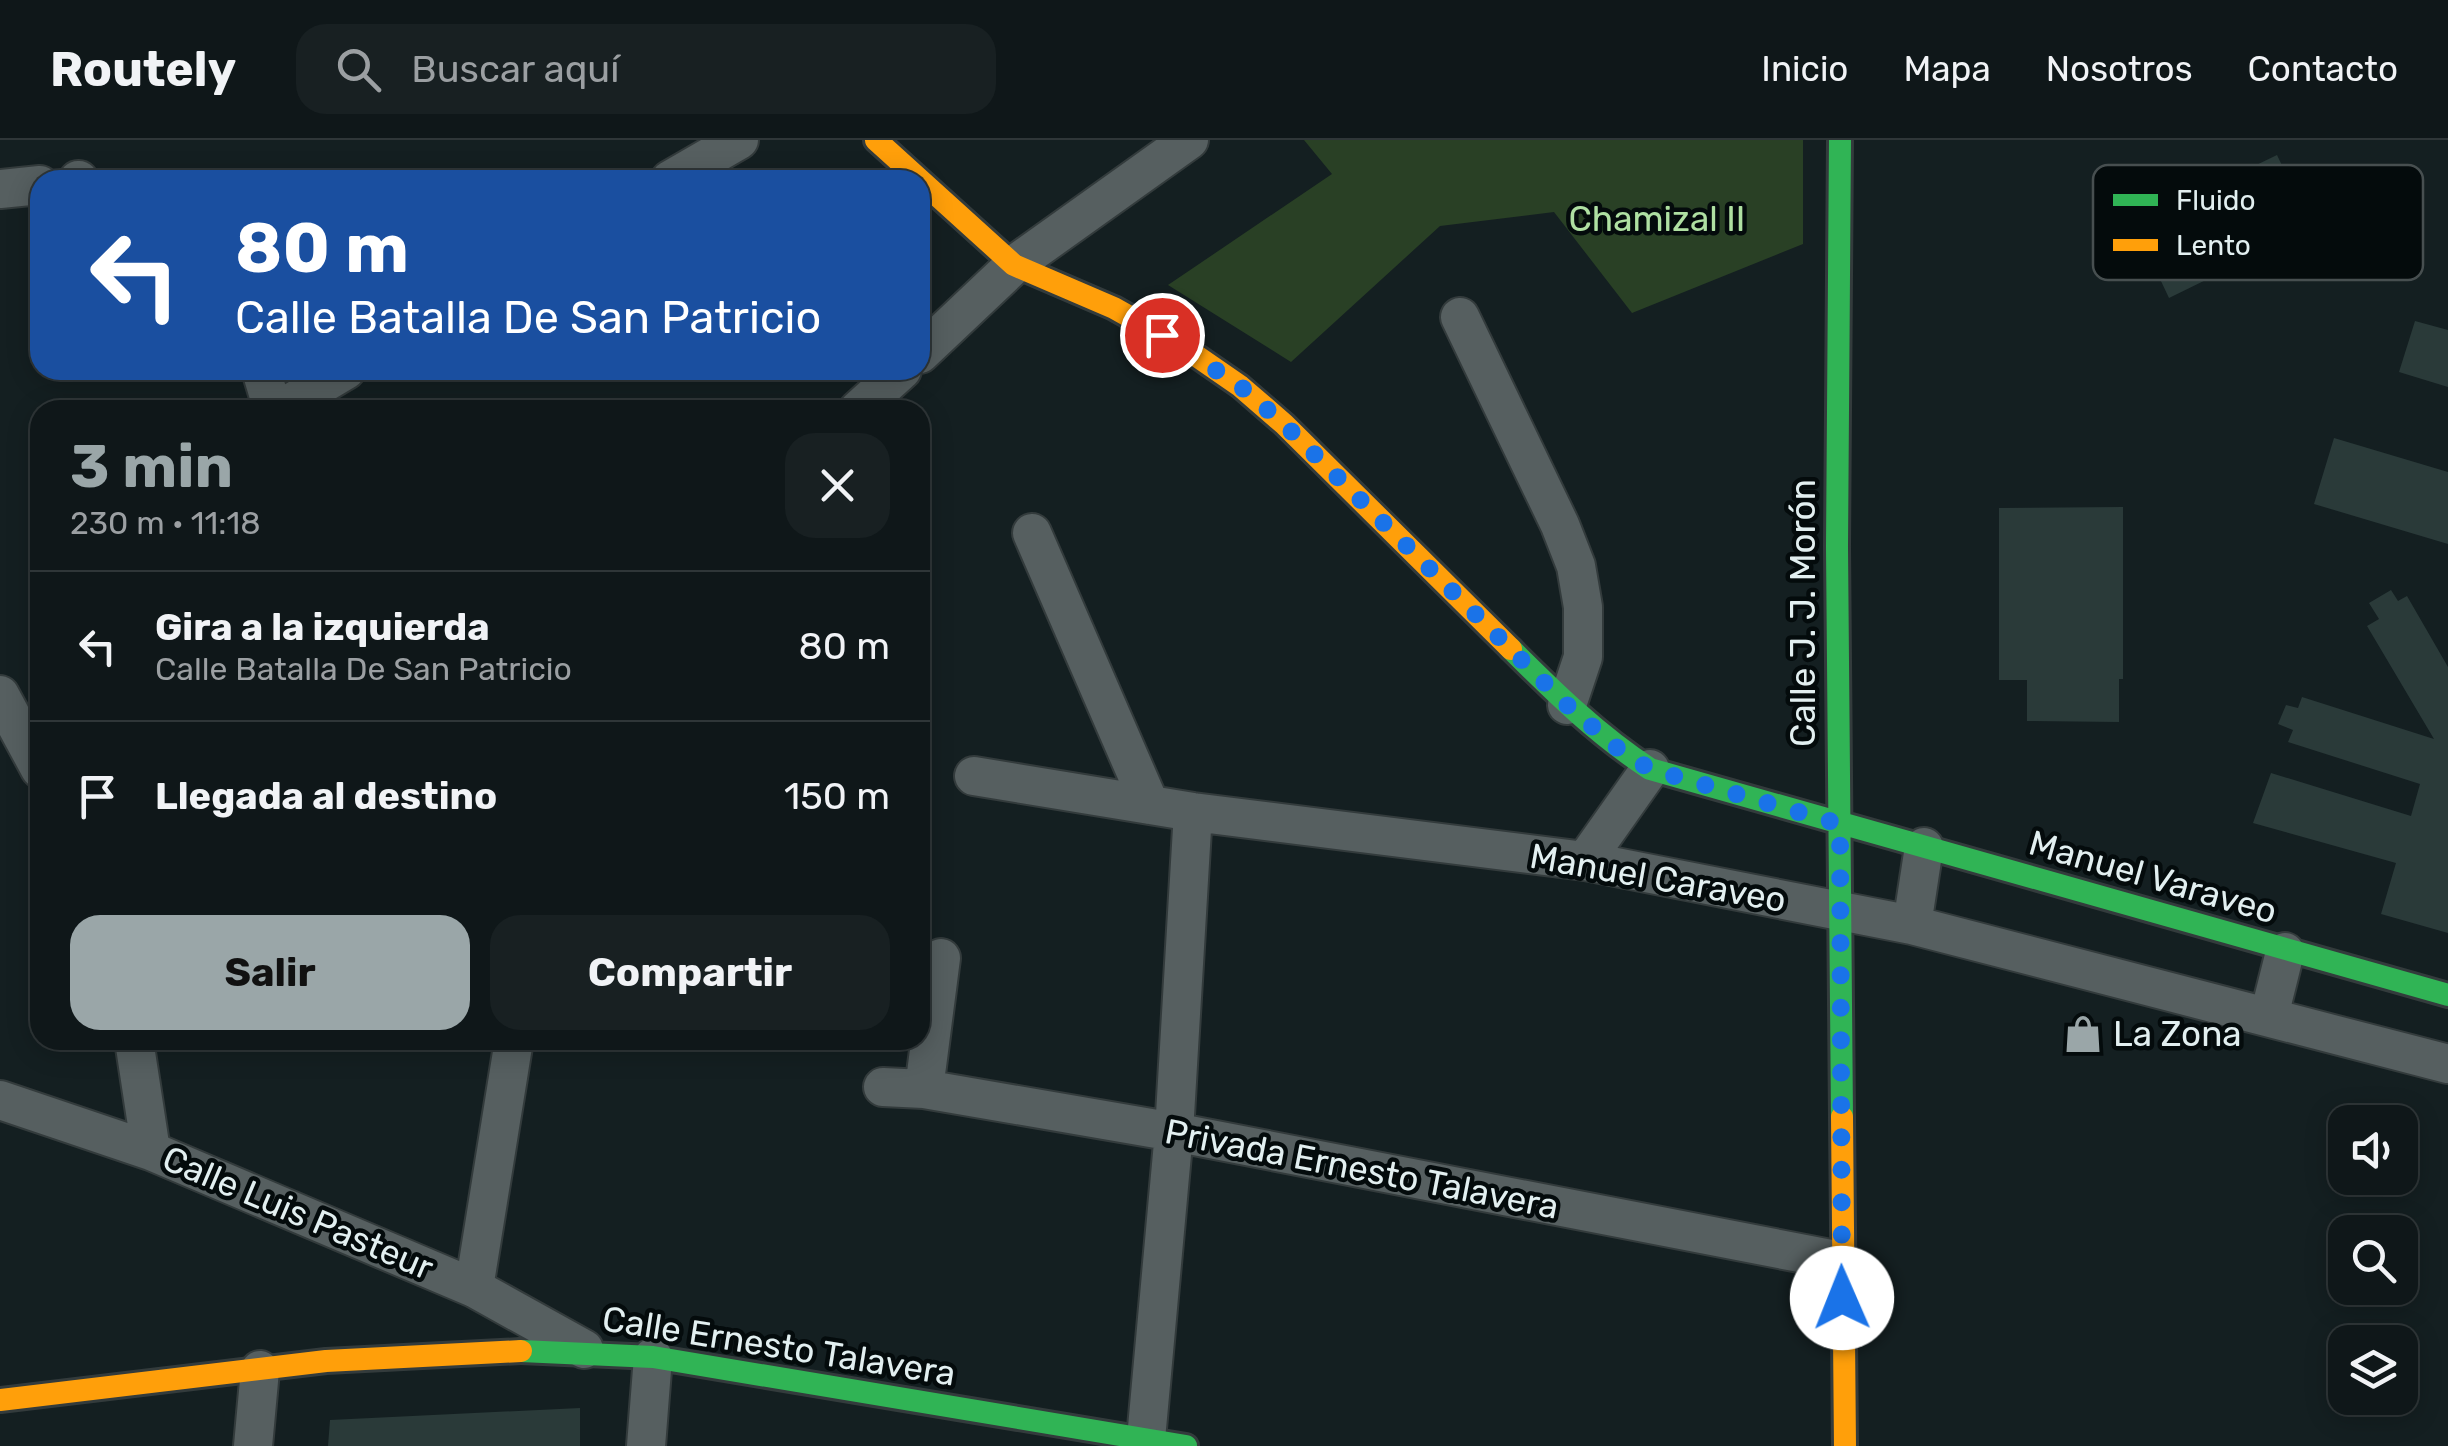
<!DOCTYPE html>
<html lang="es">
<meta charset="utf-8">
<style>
:root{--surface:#0f1719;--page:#182022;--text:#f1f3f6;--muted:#9b9fa2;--line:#2f3638;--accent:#9aa6a8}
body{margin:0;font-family:Rubik,sans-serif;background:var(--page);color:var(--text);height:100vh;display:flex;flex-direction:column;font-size:38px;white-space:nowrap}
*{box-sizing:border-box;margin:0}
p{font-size:32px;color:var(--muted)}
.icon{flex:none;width:55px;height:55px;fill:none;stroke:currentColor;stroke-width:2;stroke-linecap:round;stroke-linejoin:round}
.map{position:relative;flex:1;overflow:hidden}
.panel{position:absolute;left:30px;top:260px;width:900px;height:650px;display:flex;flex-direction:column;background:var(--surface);border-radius:30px;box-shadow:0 5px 25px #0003,0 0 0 2px var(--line)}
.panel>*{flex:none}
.hud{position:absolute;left:30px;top:30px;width:900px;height:210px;border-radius:30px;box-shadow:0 5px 25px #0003,0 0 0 2px var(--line);background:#1a4fa0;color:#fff;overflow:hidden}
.fabs{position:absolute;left:2328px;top:965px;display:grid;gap:20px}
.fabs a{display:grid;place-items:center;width:90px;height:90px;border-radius:20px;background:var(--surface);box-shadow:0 5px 25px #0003,0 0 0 2px var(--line);font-size:50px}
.pin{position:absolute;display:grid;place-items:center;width:85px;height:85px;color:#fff;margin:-42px;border:5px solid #fff;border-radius:50%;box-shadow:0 2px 10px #0007}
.me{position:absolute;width:110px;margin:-55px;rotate:359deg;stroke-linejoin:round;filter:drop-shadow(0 0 8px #0008)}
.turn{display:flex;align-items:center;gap:35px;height:210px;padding:0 40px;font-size:45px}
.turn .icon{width:130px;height:130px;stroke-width:2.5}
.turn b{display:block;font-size:70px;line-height:85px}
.round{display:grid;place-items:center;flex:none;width:105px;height:105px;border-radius:30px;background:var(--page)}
.summary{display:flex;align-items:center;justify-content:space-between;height:170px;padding:0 40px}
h1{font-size:60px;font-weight:700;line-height:75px;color:var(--accent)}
.button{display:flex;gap:20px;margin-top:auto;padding:20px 40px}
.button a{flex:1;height:115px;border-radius:30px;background:var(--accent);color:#111;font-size:40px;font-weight:700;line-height:115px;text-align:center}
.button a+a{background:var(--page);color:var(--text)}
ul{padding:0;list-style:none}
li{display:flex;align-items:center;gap:30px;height:150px;padding:0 40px;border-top:2px solid var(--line)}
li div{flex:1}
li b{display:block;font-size:38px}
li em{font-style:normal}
header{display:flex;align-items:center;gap:60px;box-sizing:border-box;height:140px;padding:0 50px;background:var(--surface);border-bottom:2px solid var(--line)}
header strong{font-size:48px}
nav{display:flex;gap:55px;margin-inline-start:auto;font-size:35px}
.search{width:700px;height:90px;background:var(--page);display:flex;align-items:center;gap:25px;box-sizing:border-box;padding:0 35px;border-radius:30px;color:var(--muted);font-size:38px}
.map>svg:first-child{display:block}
.green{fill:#294025}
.building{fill:#2a3a39}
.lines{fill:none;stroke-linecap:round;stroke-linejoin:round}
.street-casing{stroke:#333b3c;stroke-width:42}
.fast-casing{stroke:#333b3c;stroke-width:28}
.slow-casing{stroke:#333b3c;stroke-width:28}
.street{stroke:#565f60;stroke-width:38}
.fast{stroke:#30b455;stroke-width:22}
.slow{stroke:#ff9f0a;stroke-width:22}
.route{stroke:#1a73e8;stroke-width:18;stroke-dasharray:0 32.4}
.labels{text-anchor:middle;stroke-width:9;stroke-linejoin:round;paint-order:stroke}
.park-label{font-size:35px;fill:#afe0a2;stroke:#040b0c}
.street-label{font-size:35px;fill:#e2eff0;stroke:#040b0c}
.poi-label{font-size:35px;fill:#e2eff0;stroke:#040b0c;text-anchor:start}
.key{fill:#040b0c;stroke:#474f50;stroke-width:2.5}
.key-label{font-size:28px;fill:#e2eff0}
</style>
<header>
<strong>Routely</strong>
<div class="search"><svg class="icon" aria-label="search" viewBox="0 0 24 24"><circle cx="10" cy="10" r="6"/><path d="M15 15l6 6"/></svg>Buscar aquí</div>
<nav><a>Inicio</a><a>Mapa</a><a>Nosotros</a><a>Contacto</a></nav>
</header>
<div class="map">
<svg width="2448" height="1306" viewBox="0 0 2448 1306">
<rect width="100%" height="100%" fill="#141f21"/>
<path class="green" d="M1304,0h499v104l-171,69 -78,-101 -114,14 -149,136 -123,-77 164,-111z"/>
<path class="building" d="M2277,15l35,73 -143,70 -35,-74z
M2415,181l33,9v57l-49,-15z
M2334,298l114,34v72l-134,-40z
M2123,367v172h-4v43l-92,-1v-41h-28v-172z
M2391,450l7,11 9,-5 41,71v266l-67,-19 15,-51 -143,-40 18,-50 140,43 9,-32 -132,-42 5,-12 -15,-6 8,-19 12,3 4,-11 132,42 -67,-113 12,-7 -10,-16z
M580,1268v38h-252l2,-26z"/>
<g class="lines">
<g class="street-casing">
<path id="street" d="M78,40h1
M670,40l69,-40
M0,49l40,-4
M1460,177l100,208 16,41 7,41v50l-16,48
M920,214l94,-89 175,-125
M261,230l12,40
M279,270l67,-40
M858,270l44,-40
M1032,393l118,272
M0,555l40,74
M974,636l219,36 392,49 327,64 536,139
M1585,721l65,-92
M1912,785l12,-78
M2269,876l16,-64
M134,900l17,111
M883,947l41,2 250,43 667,129
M924,949l17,-131
M0,960l151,51 323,137 110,61
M474,1148l40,-248
M1146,1299l28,-307 19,-320
M253,1306l7,-76
M646,1306l7,-89"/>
</g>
<g class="fast-casing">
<path id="fast" d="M1840,0l-3,407 5,570
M1511,509c44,44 87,86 139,120l798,226
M521,1211l132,6 533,89"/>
</g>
<g class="slow-casing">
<path id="slow" d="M876,0l138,125 100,43 71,40 55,38 44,38 227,225
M1842,977l3,329
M0,1260l326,-39 195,-10"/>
</g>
<use href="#street" class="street"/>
<use href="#fast" class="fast"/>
<use href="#slow" class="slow"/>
</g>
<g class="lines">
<path class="route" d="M1162,195l78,51 44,38 283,281 55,47 28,17 190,55 2,474"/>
</g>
<defs>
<g id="shop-bare" transform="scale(3)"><path d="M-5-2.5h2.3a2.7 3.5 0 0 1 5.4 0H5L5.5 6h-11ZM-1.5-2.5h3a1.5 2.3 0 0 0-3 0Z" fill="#9aa6a8" stroke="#040b0c" stroke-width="2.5" paint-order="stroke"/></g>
</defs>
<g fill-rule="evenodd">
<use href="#shop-bare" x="2083" y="894"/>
</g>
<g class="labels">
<g class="park-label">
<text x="1657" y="91">Chamizal II</text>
</g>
<g class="street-label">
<text transform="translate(1803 473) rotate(-90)" y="12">Calle J. J. Morón</text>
<text transform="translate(2153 737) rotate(16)" y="12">Manuel Varaveo</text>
<text transform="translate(1658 738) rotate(10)" y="12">Manuel Caraveo</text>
<text transform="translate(1362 1029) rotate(11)" y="12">Privada Ernesto Talavera</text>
<text transform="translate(298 1073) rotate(23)" y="12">Calle Luis Pasteur</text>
<text transform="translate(779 1206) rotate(9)" y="12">Calle Ernesto Talavera</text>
</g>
<g class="poi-label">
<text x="2113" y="906">La Zona</text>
</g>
</g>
<rect x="2093" y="25" width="330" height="115" rx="15" class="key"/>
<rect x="2113" y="54" width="45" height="12" fill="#30b455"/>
<rect x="2113" y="99" width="45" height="12" fill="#ff9f0a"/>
<g class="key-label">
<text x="2176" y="70">Fluido</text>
<text x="2176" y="115">Lento</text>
</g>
</svg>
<div class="fabs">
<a><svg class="icon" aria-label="sound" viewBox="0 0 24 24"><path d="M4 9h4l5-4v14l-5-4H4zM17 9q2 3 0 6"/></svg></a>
<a><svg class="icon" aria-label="search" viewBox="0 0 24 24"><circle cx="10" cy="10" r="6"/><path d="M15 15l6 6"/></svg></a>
<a><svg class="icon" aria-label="layers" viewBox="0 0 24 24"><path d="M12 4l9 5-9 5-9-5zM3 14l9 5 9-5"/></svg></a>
</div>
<div class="pin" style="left:1162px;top:195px;background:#d93025"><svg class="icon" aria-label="arrive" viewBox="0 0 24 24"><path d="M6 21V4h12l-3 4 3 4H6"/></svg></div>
<svg class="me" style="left:1842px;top:1158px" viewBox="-20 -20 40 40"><circle r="19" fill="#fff"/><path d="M0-13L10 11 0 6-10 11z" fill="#1a73e8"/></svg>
<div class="hud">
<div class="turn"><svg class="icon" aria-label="left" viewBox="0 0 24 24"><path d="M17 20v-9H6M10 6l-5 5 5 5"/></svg><div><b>80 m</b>Calle Batalla De San Patricio</div></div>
</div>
<section class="panel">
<div class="summary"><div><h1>3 min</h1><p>230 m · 11:18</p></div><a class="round"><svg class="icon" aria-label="close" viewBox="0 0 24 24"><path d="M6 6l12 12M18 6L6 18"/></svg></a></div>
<ul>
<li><svg class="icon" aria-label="left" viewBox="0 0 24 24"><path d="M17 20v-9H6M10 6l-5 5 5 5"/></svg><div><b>Gira a la izquierda</b><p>Calle Batalla De San Patricio</p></div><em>80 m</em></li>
<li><svg class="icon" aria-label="arrive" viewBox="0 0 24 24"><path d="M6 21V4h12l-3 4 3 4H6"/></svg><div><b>Llegada al destino</b></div><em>150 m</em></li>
</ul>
<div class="button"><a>Salir</a><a>Compartir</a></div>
</section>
</div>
